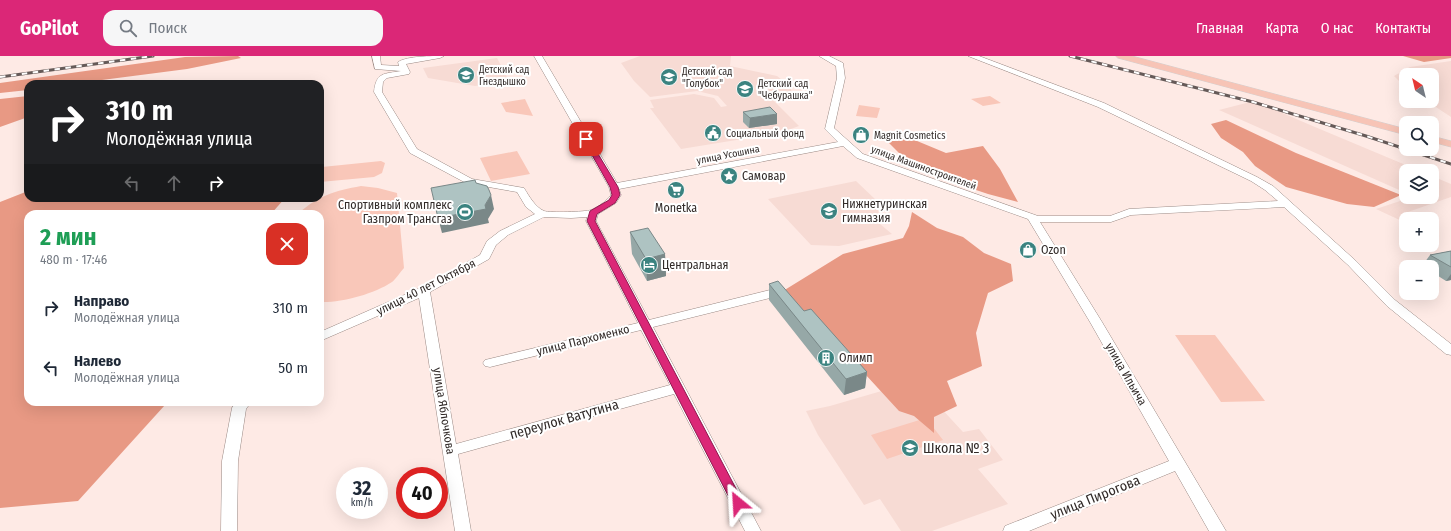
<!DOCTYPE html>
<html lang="ru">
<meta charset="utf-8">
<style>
:root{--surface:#fff;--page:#f6f6f7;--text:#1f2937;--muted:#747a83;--accent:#db2777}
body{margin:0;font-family:"Fira Sans Condensed",sans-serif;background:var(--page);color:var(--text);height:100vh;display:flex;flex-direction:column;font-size:15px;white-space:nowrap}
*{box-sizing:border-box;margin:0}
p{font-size:13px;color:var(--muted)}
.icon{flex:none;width:22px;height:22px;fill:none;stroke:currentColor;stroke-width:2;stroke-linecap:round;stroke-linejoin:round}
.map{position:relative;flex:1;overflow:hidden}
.panel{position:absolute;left:24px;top:154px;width:300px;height:196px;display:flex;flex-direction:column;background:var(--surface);border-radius:12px;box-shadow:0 4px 16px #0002}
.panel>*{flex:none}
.guide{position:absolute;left:24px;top:24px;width:300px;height:122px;border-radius:12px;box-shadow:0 4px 16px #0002;background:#202124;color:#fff;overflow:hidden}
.needle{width:26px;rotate:325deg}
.tools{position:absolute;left:1399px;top:12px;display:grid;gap:8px}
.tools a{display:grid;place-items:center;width:40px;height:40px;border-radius:8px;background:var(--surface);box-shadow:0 4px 16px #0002;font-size:20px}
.speed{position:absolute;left:336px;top:411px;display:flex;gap:8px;font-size:20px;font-weight:700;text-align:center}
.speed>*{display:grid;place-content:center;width:52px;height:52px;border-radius:50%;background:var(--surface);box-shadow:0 4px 16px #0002;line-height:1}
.speed small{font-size:10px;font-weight:400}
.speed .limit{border:6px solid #d22;background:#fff;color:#111}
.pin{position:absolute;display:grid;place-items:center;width:34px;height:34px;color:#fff;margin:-17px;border-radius:8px;box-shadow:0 2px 6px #0006}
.me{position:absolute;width:44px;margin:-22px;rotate:333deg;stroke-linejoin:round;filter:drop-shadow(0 0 3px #0008)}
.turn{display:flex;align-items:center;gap:14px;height:84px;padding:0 16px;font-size:18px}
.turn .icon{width:52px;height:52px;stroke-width:2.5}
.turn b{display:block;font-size:28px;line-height:34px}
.lanes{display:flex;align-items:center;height:38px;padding:0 16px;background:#0003;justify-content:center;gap:20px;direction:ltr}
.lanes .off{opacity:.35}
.round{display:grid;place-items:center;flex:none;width:42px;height:42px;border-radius:12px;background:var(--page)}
.summary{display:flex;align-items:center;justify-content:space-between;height:68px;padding:0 16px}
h1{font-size:24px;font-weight:700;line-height:30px;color:#1e9e55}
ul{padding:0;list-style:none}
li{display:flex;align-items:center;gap:12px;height:60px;padding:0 16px}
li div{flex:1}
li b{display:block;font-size:15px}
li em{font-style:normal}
header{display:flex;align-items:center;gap:24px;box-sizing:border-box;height:56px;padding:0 20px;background:var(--accent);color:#fff}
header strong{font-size:19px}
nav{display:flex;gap:22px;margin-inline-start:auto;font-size:14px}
.search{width:280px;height:36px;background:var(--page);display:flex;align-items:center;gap:10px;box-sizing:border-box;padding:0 14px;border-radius:12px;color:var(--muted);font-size:15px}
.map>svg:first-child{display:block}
.built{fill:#f7dbd4}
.green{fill:#f9c7b9}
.forest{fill:#e89984}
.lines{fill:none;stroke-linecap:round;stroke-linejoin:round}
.minor-casing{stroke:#9a8984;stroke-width:1}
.major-casing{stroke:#d2d0d0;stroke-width:1}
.minor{fill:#fff;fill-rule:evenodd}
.major{fill:#f7c4b6;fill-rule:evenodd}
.rail-casing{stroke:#655a58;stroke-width:3}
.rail{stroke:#fff;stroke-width:2;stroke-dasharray:5.5;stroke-linecap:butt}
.wall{fill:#96a8a7}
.shaded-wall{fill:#7a8888}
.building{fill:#aec3c2;stroke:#7a8888}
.route{fill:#db2777;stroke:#8e194d}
.labels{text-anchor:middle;stroke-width:4;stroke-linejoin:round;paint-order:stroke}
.far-poi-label{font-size:10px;fill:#312a28;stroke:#fff;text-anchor:start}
.far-street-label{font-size:10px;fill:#312a28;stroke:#fff}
.poi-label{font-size:12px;fill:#312a28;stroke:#fff;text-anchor:start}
.street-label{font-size:12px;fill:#312a28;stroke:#fff}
.near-street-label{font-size:14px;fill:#312a28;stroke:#fff}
.near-poi-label{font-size:14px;fill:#312a28;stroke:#fff;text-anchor:start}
</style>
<header>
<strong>GoPilot</strong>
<div class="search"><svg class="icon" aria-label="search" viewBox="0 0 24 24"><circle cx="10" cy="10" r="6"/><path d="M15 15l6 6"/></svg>Поиск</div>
<nav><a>Главная</a><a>Карта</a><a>О нас</a><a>Контакты</a></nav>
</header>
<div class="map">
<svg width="1451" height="475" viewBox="0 0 1451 475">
<rect width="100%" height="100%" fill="#feeae5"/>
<path class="built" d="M640,0h91l-1,10 47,10 13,10 3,11 -20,3 26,26 -19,7 -99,16 -31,-41h4l-4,-8 44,-6 20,4 7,9 6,-1 -9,-10 -21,-5 -47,6 -16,-16 -13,-18z
M497,2l12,23 -34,5 -47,-8 -5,-10z
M1451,5v56l-18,-12 -3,-4h2v-26h-26v10l-4,-1 -8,-8 16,-9z
M1254,45l61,26 105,44h-14v22l-187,-83z
M1432,120l19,8v13l-46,16 11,6h-10v4l-30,-14 36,-12h20z
M856,125l21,20 3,23 12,10 -53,12 -28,-1 -43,-46z
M885,334l42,3 36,39 16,-3 24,31 -25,9 30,35 -76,27h-31l-21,-32 -16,6 -46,-70 -12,-24 24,-5z"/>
<path class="green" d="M990,40l11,7 -18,3 -12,-7z
M525,43l8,17 -27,-4 -5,-9z
M859,49l21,3 -3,10 -21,-2z
M517,95l13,23 -39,7 -11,-23z
M381,105l4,2 -3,10 -8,4 -54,5v-15h2z
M361,130l17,2 19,5 7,75c-4,4 -8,11 -12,14 -18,12 -51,21 -72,20v-88l-21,-1c20,-18 36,-22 62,-27z
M1175,279h40l50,66 -44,1z
M926,362l17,22 -56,19 -16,-24z"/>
<path class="forest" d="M238,0l3,2 -54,11 -116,15h-43v6l-28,3v-10l185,-26z
M1403,0h48v2l-27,4z
M28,40v21l-28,10v-28z
M1226,64l70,33 105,42 -27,12 -27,-3 -61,-17 -31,-21 -12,-14 -22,-14 -10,-14z
M895,80h10l41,17 37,-7 17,23 18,33 -30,-8 -72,-24 -29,-29z
M28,135v7h257l-14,16h-243v188h142l-5,3 -87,96 -78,7v-306z
M912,156l25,16 26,9 21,16 27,11 2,17 -25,12 -12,40 6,33 -35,15 10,25 -23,11v16l-20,-17 -15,-5 -34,-37 -82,-83 60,-37 60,-16 6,-12z"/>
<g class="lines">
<g class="minor-casing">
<path id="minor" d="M372,0h8l1,9 18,1 -1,-4c9,-6 34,-6 46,-6l-4,2 -34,6 4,8 -1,2 -22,4 -4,4 -1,10 35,57 55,30 52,9c5,8 11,19 20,23 6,2 41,1 47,-1 7,-3 16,-9 20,-15l-2,-8 -75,-131h8l75,127 221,-41 -13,-13 12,-51 -1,-12 -17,-10h10l14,7 2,15 -11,50 29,26 175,62h72l19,-7 149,-8 -13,-11 -14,-9 -153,-74 -130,-51h11l125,47 153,74 16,9 83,75 39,39 56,44v11l-5,-1 -59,-48 -39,-41 -64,-58 -153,8 -20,7h-71l62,100 124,209h-17l-34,-60 -146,60h-26l2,-5 164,-65 -79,-139 -62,-103 -171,-61 -14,-12 -224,43 2,6 -5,8 -18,11 -2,7 53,99 121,-30 4,1 2,3 -2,3 -121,30 108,204h-16l-71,-137 -216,60 13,77h-16l-36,-233 -99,43v-9l100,-44 60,-33 7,-14 13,-10 35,-17 -9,-7 -9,-15 -51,-9 -56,-30 -36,-61c2,-20 10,-18 27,-21l-26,-2zM544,161l27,1 16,-1 -1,4 52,102 -153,37 -2,3 2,3 5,1 151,-37 29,55 -214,59 -26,-152 59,-33 7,-14 12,-10z
M236,346h15l-5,7 -8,52 -1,70h-16l1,-70 10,-53z"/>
</g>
<g class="major-casing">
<path id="major" d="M1116,0h16l274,73v6l-288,-77z
M1432,80l19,5v6l-19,-5z"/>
</g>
<use href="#minor" class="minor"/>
<use href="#major" class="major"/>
<g class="rail-casing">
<path id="rail" d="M1070,0l183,46 113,34 85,28
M0,21l153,-21"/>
</g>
<use href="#rail" class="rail"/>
</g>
<path class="wall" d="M743,56l34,2v10l-28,4 -6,-6z
M630,176l35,22 1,22 -19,5 -15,-27z
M1451,195v29l-5,1 -14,-9v-5h-9l-1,-1 8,-11z
M769,228l35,27 63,61 -2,16 -21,7 -75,-95z"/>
<path class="shaded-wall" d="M777,58v10l-28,4 1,-10z
M491,139l3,14 -6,10 1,4 -47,10 -4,-15 47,-13z
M665,198l1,22 -19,5 -1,-22z
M1451,218v6l-5,1z
M867,316l-2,16 -21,7 2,-16z"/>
<path class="building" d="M770,51l7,7 -27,4 -7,-6z
M475,124l1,3 11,3 2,4 2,5 -6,10 1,4 -48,9 -7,-30z
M648,172l17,26 -19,5 -16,-27z
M1451,195v16l-21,-12z
M778,225l26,30 7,-2 56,63 -21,7 -77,-95z"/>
<path class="route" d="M586,81l3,2 29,48 2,8 -5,8 -18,11 -2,7 147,279 2,3 -2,4 -4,1 -4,-1 -147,-286 3,-10 19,-11 3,-5 -2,-8 -27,-48z"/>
<defs>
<g id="school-disc" transform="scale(0.9)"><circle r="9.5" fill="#3b8380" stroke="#fff"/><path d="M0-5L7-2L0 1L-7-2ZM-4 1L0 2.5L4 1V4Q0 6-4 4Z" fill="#fff"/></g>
<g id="civic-disc" transform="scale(0.9)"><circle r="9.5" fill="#3b8380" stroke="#fff"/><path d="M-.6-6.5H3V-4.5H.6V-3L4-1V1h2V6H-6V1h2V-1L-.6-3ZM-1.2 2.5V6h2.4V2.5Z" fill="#fff"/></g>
<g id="shop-disc" transform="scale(0.9)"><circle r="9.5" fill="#3b8380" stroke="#fff"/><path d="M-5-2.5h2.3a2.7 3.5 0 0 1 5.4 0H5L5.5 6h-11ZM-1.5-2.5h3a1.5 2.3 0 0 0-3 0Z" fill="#fff"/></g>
<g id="sight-disc" transform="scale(0.9)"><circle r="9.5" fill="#3b8380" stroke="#fff"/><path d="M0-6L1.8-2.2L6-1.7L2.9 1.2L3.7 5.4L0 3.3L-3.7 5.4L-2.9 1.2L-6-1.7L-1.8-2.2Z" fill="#fff"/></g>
<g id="supermarket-disc" transform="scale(0.9)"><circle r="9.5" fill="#3b8380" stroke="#fff"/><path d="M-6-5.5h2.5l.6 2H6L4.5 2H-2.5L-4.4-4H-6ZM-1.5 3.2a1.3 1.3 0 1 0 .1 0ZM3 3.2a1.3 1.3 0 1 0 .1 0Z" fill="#fff"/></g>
<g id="stadium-disc" transform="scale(0.9)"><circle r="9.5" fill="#3b8380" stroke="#fff"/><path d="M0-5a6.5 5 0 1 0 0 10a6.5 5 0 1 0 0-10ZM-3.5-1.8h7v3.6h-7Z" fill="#fff"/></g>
<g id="hotel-disc" transform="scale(0.9)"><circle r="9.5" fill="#3b8380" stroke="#fff"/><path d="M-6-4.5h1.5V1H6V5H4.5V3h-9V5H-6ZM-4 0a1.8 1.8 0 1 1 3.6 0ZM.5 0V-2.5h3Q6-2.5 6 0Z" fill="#fff"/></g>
<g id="building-disc" transform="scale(0.9)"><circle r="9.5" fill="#3b8380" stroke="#fff"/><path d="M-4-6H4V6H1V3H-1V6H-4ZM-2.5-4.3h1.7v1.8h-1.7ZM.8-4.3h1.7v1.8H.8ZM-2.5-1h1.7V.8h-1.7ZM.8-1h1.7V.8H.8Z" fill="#fff"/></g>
</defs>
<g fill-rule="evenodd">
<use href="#school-disc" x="466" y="19"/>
<use href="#school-disc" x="669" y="21"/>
<use href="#school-disc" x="745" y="33"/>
<use href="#civic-disc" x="713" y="77"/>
<use href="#shop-disc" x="861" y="79"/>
<use href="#sight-disc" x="729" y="120"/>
<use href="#supermarket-disc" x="676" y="134"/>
<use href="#school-disc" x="829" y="155"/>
<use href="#stadium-disc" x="465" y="156"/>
<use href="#shop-disc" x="1028" y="194"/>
<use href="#hotel-disc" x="649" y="209"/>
<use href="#building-disc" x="826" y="302"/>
<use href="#school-disc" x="910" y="392"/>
</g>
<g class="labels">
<g class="far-poi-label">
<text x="479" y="17">Детский сад<tspan x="479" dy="12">Гнездышко</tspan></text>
<text x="682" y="19">Детский сад<tspan x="682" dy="12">"Голубок"</tspan></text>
<text x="758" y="31">Детский сад<tspan x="758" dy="12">"Чебурашка"</tspan></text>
<text x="726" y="81">Социальный фонд</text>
<text x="874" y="83">Magnit Cosmetics</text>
</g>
<g class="far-street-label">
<text transform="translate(728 98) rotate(-11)" y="4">улица Усошина</text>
<text transform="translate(924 111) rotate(20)" y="4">улица Машиностроителей</text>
</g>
<g class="poi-label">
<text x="742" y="124">Самовар</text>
<text x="842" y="152">Нижнетуринская<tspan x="842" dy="14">гимназия</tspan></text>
<text x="452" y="153" text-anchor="end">Спортивный комплекс<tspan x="452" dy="14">Газпром Трансгаз</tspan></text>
<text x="676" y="156" text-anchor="middle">Monetka</text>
<text x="1041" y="198">Ozon</text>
<text x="662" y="213">Центральная</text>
<text x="839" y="306">Олимп</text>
</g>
<g class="street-label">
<text transform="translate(426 231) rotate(-27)" y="4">улица 40 лет Октября</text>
<text transform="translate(583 284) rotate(-14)" y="4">улица Пархоменко</text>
<text transform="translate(1126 318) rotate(60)" y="4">улица Ильича</text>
<text transform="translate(444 355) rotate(81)" y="4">улица Яблочкова</text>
</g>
<g class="near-street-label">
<text transform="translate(564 363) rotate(-16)" y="5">переулок Ватутина</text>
<text transform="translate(1095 441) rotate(-22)" y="5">улица Пирогова</text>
</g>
<g class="near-poi-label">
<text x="923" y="397">Школа № 3</text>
</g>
</g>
</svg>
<div class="tools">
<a><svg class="needle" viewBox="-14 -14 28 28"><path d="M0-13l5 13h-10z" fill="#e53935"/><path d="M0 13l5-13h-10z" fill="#747a83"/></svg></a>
<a><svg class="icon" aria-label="search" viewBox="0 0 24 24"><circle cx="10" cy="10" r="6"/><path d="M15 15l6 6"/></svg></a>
<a><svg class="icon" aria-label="layers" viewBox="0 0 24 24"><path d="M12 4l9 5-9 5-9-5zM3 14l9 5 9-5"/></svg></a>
<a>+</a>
<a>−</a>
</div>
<div class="speed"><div>32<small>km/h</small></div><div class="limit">40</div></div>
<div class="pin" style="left:586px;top:83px;background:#d93025"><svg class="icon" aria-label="arrive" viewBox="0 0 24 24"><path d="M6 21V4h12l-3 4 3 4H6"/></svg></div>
<svg class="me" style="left:738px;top:447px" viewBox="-20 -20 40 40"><path d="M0-17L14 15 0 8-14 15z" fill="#db2777" stroke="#fff" stroke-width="4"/></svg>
<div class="guide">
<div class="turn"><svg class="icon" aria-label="right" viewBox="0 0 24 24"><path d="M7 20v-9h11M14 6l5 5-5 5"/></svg><div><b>310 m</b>Молодёжная улица</div></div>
<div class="lanes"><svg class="icon off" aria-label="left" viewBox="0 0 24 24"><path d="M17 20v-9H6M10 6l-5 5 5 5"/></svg><svg class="icon off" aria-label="ahead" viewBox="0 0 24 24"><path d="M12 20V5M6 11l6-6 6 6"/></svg><svg class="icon" aria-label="right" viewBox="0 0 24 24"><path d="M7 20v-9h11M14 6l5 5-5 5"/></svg></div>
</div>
<section class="panel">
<div class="summary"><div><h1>2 мин</h1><p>480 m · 17:46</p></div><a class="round" style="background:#d93025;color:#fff"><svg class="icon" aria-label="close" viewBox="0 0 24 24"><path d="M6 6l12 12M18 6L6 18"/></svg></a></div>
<ul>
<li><svg class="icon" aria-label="right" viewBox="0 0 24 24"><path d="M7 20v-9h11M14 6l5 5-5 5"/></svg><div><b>Направо</b><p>Молодёжная улица</p></div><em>310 m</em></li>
<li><svg class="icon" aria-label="left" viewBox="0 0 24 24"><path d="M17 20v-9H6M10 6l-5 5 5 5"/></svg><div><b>Налево</b><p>Молодёжная улица</p></div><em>50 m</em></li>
</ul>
</section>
</div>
